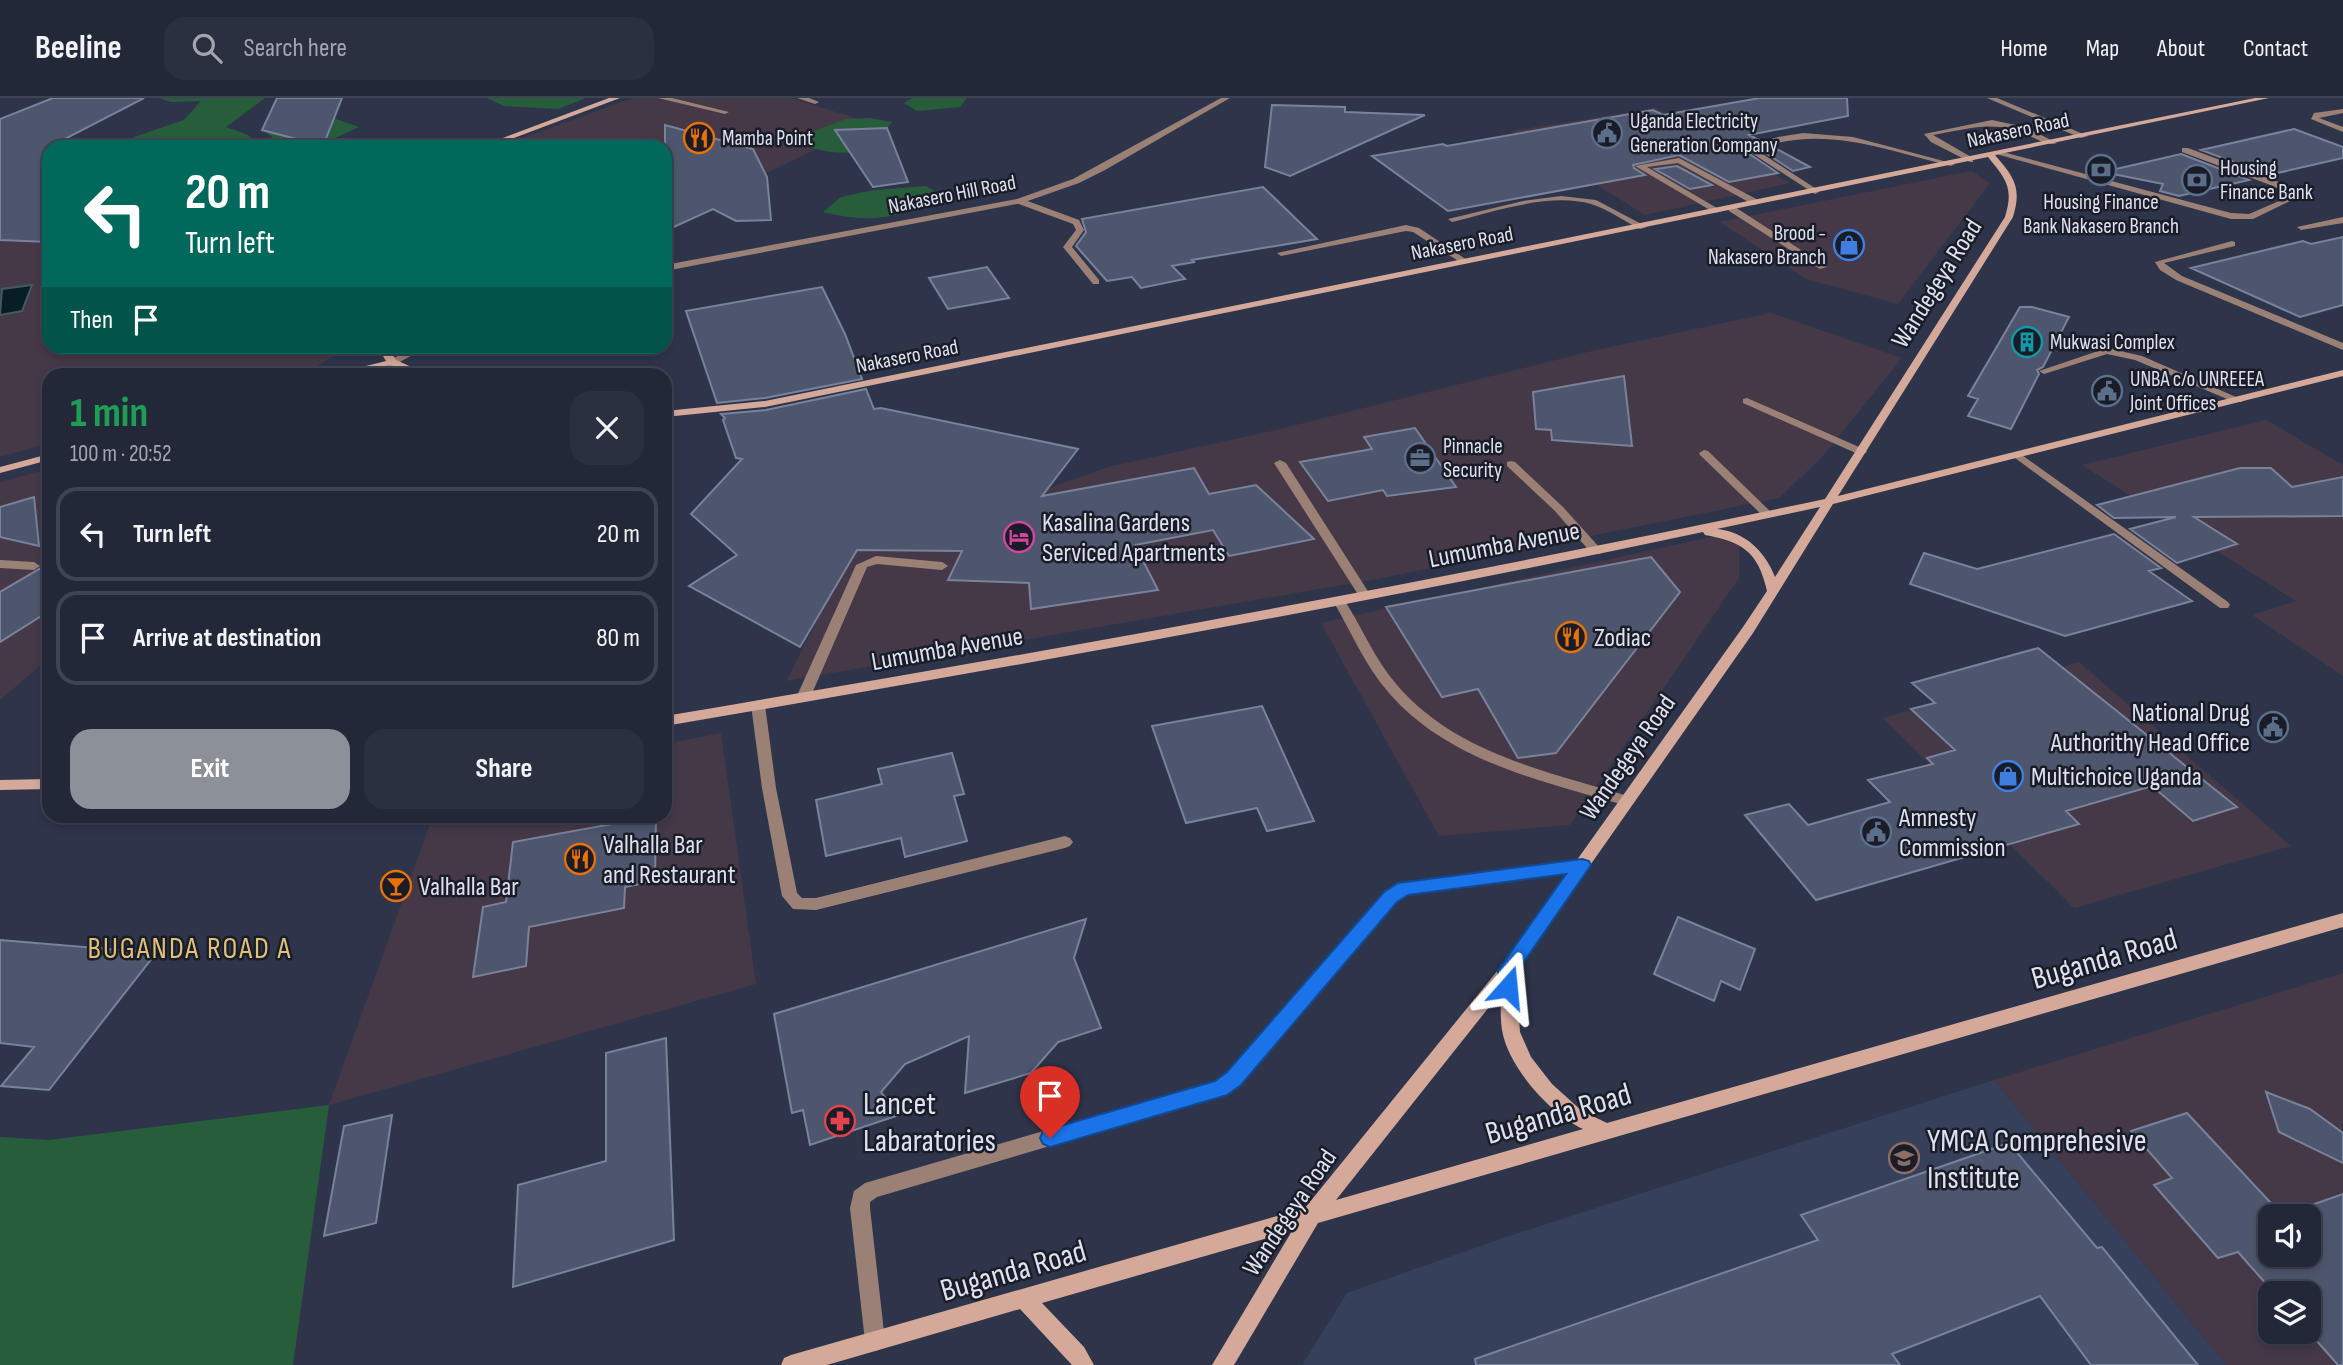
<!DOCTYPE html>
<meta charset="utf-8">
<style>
:root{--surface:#222838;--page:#2a3040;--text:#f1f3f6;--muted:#a2a6ae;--line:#3f4453;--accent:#8c9099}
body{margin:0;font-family:"Sofia Sans Condensed",sans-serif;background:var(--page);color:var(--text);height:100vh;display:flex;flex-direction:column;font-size:26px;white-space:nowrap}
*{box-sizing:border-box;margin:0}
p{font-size:23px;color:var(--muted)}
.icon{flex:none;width:38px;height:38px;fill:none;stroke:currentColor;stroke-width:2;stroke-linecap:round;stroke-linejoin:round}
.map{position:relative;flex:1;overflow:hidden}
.panel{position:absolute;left:42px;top:270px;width:630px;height:455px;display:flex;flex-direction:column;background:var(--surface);border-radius:21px;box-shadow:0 4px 10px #0003,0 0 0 2px var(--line)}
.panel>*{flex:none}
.banner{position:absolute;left:42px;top:42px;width:630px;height:214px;border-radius:21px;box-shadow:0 4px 10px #0003,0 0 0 2px var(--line);background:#00695c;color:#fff;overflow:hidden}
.tools{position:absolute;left:2258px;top:1106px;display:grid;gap:14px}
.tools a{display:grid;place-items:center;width:63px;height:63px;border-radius:14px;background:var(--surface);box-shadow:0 4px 10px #0003,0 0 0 2px var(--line);font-size:35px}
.pin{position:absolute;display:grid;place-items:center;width:60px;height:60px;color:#fff;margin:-72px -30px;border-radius:50% 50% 50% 0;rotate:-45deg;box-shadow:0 0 7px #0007}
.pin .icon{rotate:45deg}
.me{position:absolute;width:77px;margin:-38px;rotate:18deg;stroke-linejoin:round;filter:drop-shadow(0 0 5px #0008)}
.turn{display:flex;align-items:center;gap:24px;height:147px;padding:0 28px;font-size:32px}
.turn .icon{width:91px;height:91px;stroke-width:2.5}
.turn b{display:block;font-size:49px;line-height:60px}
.then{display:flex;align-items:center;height:66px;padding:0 28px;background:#0003;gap:14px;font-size:26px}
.round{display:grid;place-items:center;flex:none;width:74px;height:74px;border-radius:21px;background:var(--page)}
.headline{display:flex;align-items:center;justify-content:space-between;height:119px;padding:0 28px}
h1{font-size:42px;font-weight:700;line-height:52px;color:#1e9e55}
.button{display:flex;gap:14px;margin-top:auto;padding:14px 28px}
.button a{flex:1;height:80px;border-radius:21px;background:var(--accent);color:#fff;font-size:28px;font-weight:700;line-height:80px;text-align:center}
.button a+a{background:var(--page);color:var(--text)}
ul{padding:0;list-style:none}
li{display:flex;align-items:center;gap:21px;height:94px;margin:0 14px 10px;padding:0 14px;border:4px solid var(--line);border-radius:21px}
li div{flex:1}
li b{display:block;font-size:26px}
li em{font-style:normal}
header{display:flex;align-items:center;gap:42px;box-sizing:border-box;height:98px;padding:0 35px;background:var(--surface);border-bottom:2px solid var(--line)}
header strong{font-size:33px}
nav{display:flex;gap:38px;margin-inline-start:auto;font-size:24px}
.search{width:490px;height:63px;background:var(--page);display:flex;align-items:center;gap:18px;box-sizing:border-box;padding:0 24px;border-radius:21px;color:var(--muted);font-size:26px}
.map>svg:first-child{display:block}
.commercial{fill:#453947;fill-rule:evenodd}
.built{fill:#36405b}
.green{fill:#285d3c}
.water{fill:#061e24;stroke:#465961;stroke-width:2}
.building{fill:#4e566d;stroke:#79829b;stroke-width:2}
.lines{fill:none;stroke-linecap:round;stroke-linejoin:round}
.lane{fill:#9b8076;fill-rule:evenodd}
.street{fill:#9b8076;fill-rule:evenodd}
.secondary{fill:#d4a99a;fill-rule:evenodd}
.route{fill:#1a73e8;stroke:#114b97;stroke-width:2}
.labels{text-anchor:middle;stroke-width:5;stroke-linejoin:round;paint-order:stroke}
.far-poi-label{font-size:21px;fill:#dde2f0;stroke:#1a1d27;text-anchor:start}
.far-street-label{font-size:21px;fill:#dde2f0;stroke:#1a1d27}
.street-label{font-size:26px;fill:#dde2f0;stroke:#1a1d27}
.poi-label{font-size:26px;fill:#dde2f0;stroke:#1a1d27;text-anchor:start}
.quarter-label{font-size:30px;letter-spacing:2px;fill:#dec277;stroke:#1a1d27}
.near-street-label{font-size:32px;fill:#dde2f0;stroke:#1a1d27}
.near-poi-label{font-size:32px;fill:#dde2f0;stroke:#1a1d27;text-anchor:start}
</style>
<header>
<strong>Beeline</strong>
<div class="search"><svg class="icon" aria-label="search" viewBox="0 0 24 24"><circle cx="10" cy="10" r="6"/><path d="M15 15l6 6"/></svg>Search here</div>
<nav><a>Home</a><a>Map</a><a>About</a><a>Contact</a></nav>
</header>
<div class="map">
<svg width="2343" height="1267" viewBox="0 0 2343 1267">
<rect width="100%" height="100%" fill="#2e354b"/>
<path class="commercial" d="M633,0h158l80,25 -113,54 -93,-30h-167z
M1656,10l134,75 -145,32 -134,-84z
M1971,73l19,12 -92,121 -92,-25 -86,-57z
M0,75l49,35v138l294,1 -6,7 -33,20h-255v69l-49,14z
M1771,215l131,45 -79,98 -44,42 -402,81 -591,102 100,-195 133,13 89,-32 164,-36 324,-81z
M2266,322l77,45v211l-91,-61 44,-14 -214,-136z
M49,371v189l-49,42v-218z
M1715,438l24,10v32l-169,247 -131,11 -118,-213z
M2079,564l212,184 -217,62 -191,-190z
M721,635l35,251 -427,121 104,-289h232v-72z
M2343,875v392h-117l-232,-285zM2270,1118h38v39h-38zM2270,1195h38v39h-38z"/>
<path class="built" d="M1994,982l232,285h-924l45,-72 159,-56z"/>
<path class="green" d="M159,0h106l-39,29 22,8 12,12h-132l6,-10 50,-17 17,-19 -30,1z
M487,0h99l-28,11 -54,-3z
M912,0h55l-7,9 -43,4 -13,-8z
M869,20l23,4c-7,10 -18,23 -29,28 -15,6 -43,1 -57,-4l-3,-11 43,-16z
M336,21l23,8 -31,14 -45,5 -21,-17z
M926,88l10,6 -1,11c-45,16 -66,20 -112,9l18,-15 33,-7z
M329,1007l-36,260h-293v-228l49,3z"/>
<path class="water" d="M32,187l-10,26 -22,4 2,-26z"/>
<path class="building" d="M53,0h91l-95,49v95l-49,-2v-121z
M277,0h65l-19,48 -61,-16z
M1760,0h87l1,18 -99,19 10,5 -10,4 -1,9 30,20 -49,9 -50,-27 -46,10 1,3 11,7 -197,36 -76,-55 71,-12 4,2 206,-36 10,5z
M1272,7l73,2v5l80,3 -135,61 -25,-9z
M665,27l88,24 14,28 4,43 -35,1 -23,-12 -48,22z
M887,30l21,54 -35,5 -38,-57z
M2294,31l49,18v11l-74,17 -68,-25z
M1773,49l37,20 -17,4 -32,-21z
M2181,56l68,26 -70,16 -19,-5 3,-7 -60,-12z
M1677,68l35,19 -22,4 -35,-20z
M1263,89l54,52 -125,21 2,2 -22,4 13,13 -44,9 -9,-11 -25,4 -31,-35 10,-14 -4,-13z
M2343,139v68l-43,12 -109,-49 112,-27 8,3z
M987,169l22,31 -61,11 -19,-31z
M822,189l23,47 17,45 -97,19 -48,5 -31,-92z
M2020,209h12l37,10 -26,50 -6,3 2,4 -28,55 -43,-13 10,-17 -10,-3z
M1624,278l8,70 -80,-6 -1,-10 -15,-1 -3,-37z
M866,291l8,20 7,-1 197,41 -36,47 152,-28 15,26 47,-9 58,54 -85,17 -16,-26 -78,15 23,45 -127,19 -2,-26 -81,-3 14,-29 -105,-1 -57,97 -111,-61 48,-31 -46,-41 51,-55 -6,-1 -13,-38 2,-2 -4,-4 45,-4z
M1415,330l41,59 -69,9 -4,-6 -55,11 -28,-39 72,-13 -8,-12z
M2240,370h31l21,19 51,-10v39l-149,1 43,27 -60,19 -47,-34 46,-12 -62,1 -17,-13z
M34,399l5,49 -39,-9v-30z
M2114,436l47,34 -12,3 43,30 -127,35 -155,-52 14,-31 53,16z
M1651,459l29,35 -124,161 -38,5 -40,-69 -36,8 -56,-90z
M41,470l5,45 -46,29v-50z
M2038,550l199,159 -44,14 -41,-35 -86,25 13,13 -263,76 -71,-85 44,-11 19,21 82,-23 -22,-22 65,-16 -6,-6 28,-8 -44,-41 24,-6 -23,-20z
M1262,608l52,115 -47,10 -10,-23 -71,15 -34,-97z
M952,655l12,41 -10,2 13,45 -62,16 -4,-19 -75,18 -10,-56 66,-16 -4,-15z
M656,718l-1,65 -30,6 -1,21 -95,19 -3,39 -53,11 10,-70 23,-5 7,-60z
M1678,819l77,32 -15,41 -19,-9 -7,20 -60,-27z
M1086,821l-12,39 27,70 -43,14 -27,31 -66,20 4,-57 -64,28 -24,28 18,23 -89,30 -7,-35 -11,3 -18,-99z
M0,842l156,13 -107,137 -48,-4 33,-39 -34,-4z
M666,940l8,202 -161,47 5,-102 88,-24v-108z
M2266,994l44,17 33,24v30l-64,-31z
M2187,1015l96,103h-13v39h38v-11l9,10 -9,-38h-3l-2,-8 40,-14v171h-5l-30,-34v-38h-34l-36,-41 -20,6 -64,-73 18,-7 -41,-47z
M392,1017l-16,108 -52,13 20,-110z
M2009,1045l88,105 5,-1 96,118h-107l-51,-69 -148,58 8,11h-424l-1,-6 343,-119 -17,-25z"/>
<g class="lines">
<path class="lane" d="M658,0h14l57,14 -4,2z
M797,0h12l10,4 -4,2z
M2343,11v4l-24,5 24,9v5l-32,-13 3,-6z
M1992,22l33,7 32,16c-11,5 -29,-10 -41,-13 -30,-8 -52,0 -83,5l40,23v4h-3l-39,-20 -7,-8z
M1803,35l50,4 102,27 -4,2c-65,-16 -125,-41 -192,-18l-1,3 60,39 1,2 -4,2 -65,-42 2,-7 26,-8z
M2182,50h6l91,34 16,9 -1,8 -41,20h-22l-235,-65 7,-2 228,61 18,1 37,-16 2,-4 -15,-8 -91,-34z
M1679,60l81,43 1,2 -7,2 -76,-42 -31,4 75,44 -7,2 -80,-47z
M1561,98l35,4 51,27 -7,2c-16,-8 -32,-20 -49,-25 -41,-12 -98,8 -139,18l-4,-3 75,-18z
M1016,101h6l57,21 5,10 -12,17 27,33v4h-6l-30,-37 13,-17 -3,-6 -57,-21z
M1729,109h6l92,60 -7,2 -91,-58z
M2343,119v6l-42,7 -4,-3z
M1406,127l13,3 51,34 -7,2 -50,-32 -7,-1 -125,25 -4,-3z
M2232,143l3,1v4l-71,17 18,13 161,67v7l-167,-70 -16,-10 -5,-8z
M2107,250l35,8 101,44 -1,2h-8l-99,-42 -28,-6 -63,20 -5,-3z
M1747,300l119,52 1,2 -5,3 -4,-1 -115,-51v-4z
M1704,352l4,1 64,62v4h-8l-64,-62 -1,-2z
M2019,355l209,149 2,3 -2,3h-8l-205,-150 -1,-2z
M1280,362l6,3 85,133 -2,3h-8l-2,-3 -85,-133z
M1511,363l4,1 48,45 37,41 2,3 -2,3h-8l-37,-43 -48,-45v-4z
M876,458l66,6 6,4 -6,4 -65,-6 -10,3 -57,131 -2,3h-10l-2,-3 60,-133z
M0,462l34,2 6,4 -6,4 -34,-2z
M1339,499l4,1c19,29 32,62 54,87 59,69 152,87 235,112l2,4 -2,4 -5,1c-84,-25 -178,-44 -238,-113 -24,-27 -38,-62 -56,-92z
M758,602l7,5 11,83 21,105 5,5h14l249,-62 5,2 3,4 -3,4 -5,2 -249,62 -23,-1 -11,-13 -20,-108 -11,-83z
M1582,761l5,2 3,4 -3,4 -5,2 -175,23 -11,7 -156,184 -14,9 -349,103 -7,5v6l15,133 -3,7 -7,3 -7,-3 -3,-7 -15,-133 4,-17 11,-8 350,-102 13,-8 156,-180 14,-9z"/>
<path class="street" d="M1221,0h9l-125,72 -26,13 -57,20 -357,68v-6l352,-66 56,-20z
M1987,0h10l91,38 -7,2z
M415,248h14l-33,18 -9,-2z"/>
<path class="secondary" d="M609,0h11l-130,49h-11z
M2255,0h14l-274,57c19,22 27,32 18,62l-175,279 505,-126v6l-510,128 -80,129 -237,338 4,61 11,25 21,27 30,27 25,12 736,-210v14l-1025,296 -84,142h-22l80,-134 -250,72 42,44 10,18h-22l-52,-56 -193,56h-46l3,-7 7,-3 514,-147 197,-243 241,-338 24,-36c-9,-40 -25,-49 -62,-56l-2,-3c-344,73 -691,135 -1038,194v-10c388,-65 775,-136 1160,-217l180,-282c9,-29 1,-38 -17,-60l-1223,250 -100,10v-6l100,-10zM1820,409l-45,70c-10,-26 -30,-45 -58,-48zM1501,894c0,12 -1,26 1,38 6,37 48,84 81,99l-247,71z
M377,248h10l9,14 31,14c-13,1 -21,-6 -34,-8 -10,-2 -37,8 -52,8l1,-2 44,-11z
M49,356v6l-49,13v-6z
M49,681v10l-49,1v-10z"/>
</g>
<path class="route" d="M1582,761l7,2 2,4 -74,107 1,15 -3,6 -7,2 -7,-2 -3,-23 68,-96 -158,21 -11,7 -156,183 -14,10 -177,52 -7,-3 -3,-6 3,-7 172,-50 12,-9 157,-180 14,-9z"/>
<defs>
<g id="civic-ring" transform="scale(1.575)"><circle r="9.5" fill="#1a1d27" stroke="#5c6f8a" stroke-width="1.5"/><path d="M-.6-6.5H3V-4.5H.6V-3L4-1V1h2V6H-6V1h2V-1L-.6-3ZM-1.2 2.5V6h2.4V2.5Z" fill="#5c6f8a"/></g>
<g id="restaurant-ring" transform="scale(1.575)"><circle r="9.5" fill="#1a1d27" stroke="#e8710a" stroke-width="1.5"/><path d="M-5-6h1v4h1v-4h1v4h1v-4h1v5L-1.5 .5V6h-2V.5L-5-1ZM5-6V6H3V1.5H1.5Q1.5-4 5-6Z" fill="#e8710a"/></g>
<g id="bank-ring" transform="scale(1.575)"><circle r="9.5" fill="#1a1d27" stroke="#5c6f8a" stroke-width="1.5"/><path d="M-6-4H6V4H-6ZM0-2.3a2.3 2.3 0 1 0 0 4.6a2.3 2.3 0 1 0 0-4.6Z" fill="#5c6f8a"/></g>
<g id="shop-ring" transform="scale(1.575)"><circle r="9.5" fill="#1a1d27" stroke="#3f7fe0" stroke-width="1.5"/><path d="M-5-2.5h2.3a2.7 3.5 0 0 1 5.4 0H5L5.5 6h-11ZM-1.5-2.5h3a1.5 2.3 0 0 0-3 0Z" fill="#3f7fe0"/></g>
<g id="building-ring" transform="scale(1.575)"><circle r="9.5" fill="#1a1d27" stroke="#0f9aa8" stroke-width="1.5"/><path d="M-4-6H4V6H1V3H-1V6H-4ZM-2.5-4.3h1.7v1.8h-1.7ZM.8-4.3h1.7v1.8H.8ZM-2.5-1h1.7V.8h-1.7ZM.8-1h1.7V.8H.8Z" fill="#0f9aa8"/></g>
<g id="office-ring" transform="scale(1.575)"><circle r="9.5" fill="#1a1d27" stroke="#5c6f8a" stroke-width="1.5"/><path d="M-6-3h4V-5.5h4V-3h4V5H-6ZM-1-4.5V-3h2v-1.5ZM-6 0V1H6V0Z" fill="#5c6f8a"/></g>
<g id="hotel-ring" transform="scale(1.575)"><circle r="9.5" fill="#1a1d27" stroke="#d1479c" stroke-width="1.5"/><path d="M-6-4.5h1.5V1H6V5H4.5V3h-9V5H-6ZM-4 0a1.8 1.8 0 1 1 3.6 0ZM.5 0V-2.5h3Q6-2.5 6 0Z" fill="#d1479c"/></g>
<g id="bar-ring" transform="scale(1.575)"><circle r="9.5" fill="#1a1d27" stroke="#e8710a" stroke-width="1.5"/><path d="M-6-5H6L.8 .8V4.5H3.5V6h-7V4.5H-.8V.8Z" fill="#e8710a"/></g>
<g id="pharmacy-ring" transform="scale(1.575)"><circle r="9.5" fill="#1a1d27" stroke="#e0444e" stroke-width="1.5"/><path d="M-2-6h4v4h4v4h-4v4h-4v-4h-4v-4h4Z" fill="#e0444e"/></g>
<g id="university-ring" transform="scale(1.575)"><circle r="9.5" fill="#1a1d27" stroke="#8d6e63" stroke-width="1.5"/><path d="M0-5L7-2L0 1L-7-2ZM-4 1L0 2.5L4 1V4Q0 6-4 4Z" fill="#8d6e63"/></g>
</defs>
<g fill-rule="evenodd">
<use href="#civic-ring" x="1607" y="35"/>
<use href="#restaurant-ring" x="699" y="40"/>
<use href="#bank-ring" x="2101" y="72"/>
<use href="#bank-ring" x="2197" y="82"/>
<use href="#shop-ring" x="1849" y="147"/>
<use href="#building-ring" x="2027" y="244"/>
<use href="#civic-ring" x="2107" y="293"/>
<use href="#office-ring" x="1420" y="360"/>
<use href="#hotel-ring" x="1019" y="439"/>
<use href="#restaurant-ring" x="1571" y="539"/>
<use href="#civic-ring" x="2273" y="629"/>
<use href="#shop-ring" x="2008" y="678"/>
<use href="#civic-ring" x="1876" y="734"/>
<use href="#restaurant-ring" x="580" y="761"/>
<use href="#bar-ring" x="396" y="788"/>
<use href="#pharmacy-ring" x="840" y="1023"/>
<use href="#university-ring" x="1904" y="1060"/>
</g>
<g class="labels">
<g class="far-poi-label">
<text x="1630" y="30">Uganda Electricity<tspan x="1630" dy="24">Generation Company</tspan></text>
<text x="722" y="47">Mamba Point</text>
<text x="2220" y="77">Housing<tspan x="2220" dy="24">Finance Bank</tspan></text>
<text x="2101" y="111" text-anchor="middle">Housing Finance<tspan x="2101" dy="24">Bank Nakasero Branch</tspan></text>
<text x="1826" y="142" text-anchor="end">Brood -<tspan x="1826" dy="24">Nakasero Branch</tspan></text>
<text x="2050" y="251">Mukwasi Complex</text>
<text x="2130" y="288">UNBA c/o UNREEEA<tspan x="2130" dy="24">Joint Offices</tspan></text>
<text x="1443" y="355">Pinnacle<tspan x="1443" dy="24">Security</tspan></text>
</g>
<g class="far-street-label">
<text transform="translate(2018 32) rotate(-12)" y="7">Nakasero Road</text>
<text transform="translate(952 96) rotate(-11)" y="7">Nakasero Hill Road</text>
<text transform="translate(1462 145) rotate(-11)" y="7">Nakasero Road</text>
<text transform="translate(907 258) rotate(-11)" y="7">Nakasero Road</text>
</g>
<g class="street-label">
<text transform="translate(1936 185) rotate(-58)" y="9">Wandegeya Road</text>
<text transform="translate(1504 446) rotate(-11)" y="9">Lumumba Avenue</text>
<text transform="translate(947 550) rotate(-10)" y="9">Lumumba Avenue</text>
<text transform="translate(1627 659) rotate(-55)" y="9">Wandegeya Road</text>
<text transform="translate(1289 1114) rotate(-56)" y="9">Wandegeya Road</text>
</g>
<g class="poi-label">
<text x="1042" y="433">Kasalina Gardens<tspan x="1042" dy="30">Serviced Apartments</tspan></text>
<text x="1594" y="548">Zodiac</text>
<text x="2250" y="623" text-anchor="end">National Drug<tspan x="2250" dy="30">Authorithy Head Office</tspan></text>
<text x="2031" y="687">Multichoice Uganda</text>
<text x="1899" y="728">Amnesty<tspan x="1899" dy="30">Commission</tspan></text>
<text x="603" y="755">Valhalla Bar<tspan x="603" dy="30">and Restaurant</tspan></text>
<text x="419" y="797">Valhalla Bar</text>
</g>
<g class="quarter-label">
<text x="190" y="860">BUGANDA ROAD A</text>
</g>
<g class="near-street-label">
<text transform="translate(2104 860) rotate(-16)" y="11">Buganda Road</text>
<text transform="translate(1558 1015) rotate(-16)" y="11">Buganda Road</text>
<text transform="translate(1013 1172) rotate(-16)" y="11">Buganda Road</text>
</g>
<g class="near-poi-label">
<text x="863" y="1016">Lancet<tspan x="863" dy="37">Labaratories</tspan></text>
<text x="1927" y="1053">YMCA Comprehesive<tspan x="1927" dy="37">Institute</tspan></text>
</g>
</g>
</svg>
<div class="tools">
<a><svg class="icon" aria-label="sound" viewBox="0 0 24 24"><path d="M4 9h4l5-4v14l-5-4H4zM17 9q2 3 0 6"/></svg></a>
<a><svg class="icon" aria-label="layers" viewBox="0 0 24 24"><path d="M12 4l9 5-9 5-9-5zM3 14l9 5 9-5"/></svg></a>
</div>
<div class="pin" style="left:1050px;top:1040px;background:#d93025"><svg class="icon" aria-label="arrive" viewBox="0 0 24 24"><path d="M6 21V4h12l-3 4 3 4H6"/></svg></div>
<svg class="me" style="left:1508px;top:889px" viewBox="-20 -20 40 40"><path d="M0-17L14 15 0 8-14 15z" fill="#1a73e8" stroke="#fff" stroke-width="4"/></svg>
<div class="banner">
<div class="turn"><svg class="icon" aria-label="left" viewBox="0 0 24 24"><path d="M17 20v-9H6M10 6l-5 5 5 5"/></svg><div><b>20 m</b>Turn left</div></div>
<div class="then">Then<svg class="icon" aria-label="arrive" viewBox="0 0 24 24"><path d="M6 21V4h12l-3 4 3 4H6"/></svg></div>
</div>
<section class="panel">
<div class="headline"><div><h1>1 min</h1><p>100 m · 20:52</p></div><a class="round"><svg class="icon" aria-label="close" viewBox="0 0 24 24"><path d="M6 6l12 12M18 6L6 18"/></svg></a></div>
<ul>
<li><svg class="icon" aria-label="left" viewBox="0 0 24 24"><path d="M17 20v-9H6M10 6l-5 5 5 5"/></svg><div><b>Turn left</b></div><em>20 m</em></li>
<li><svg class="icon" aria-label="arrive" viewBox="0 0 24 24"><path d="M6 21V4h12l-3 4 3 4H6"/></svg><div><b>Arrive at destination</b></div><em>80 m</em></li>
</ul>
<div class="button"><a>Exit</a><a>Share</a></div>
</section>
</div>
